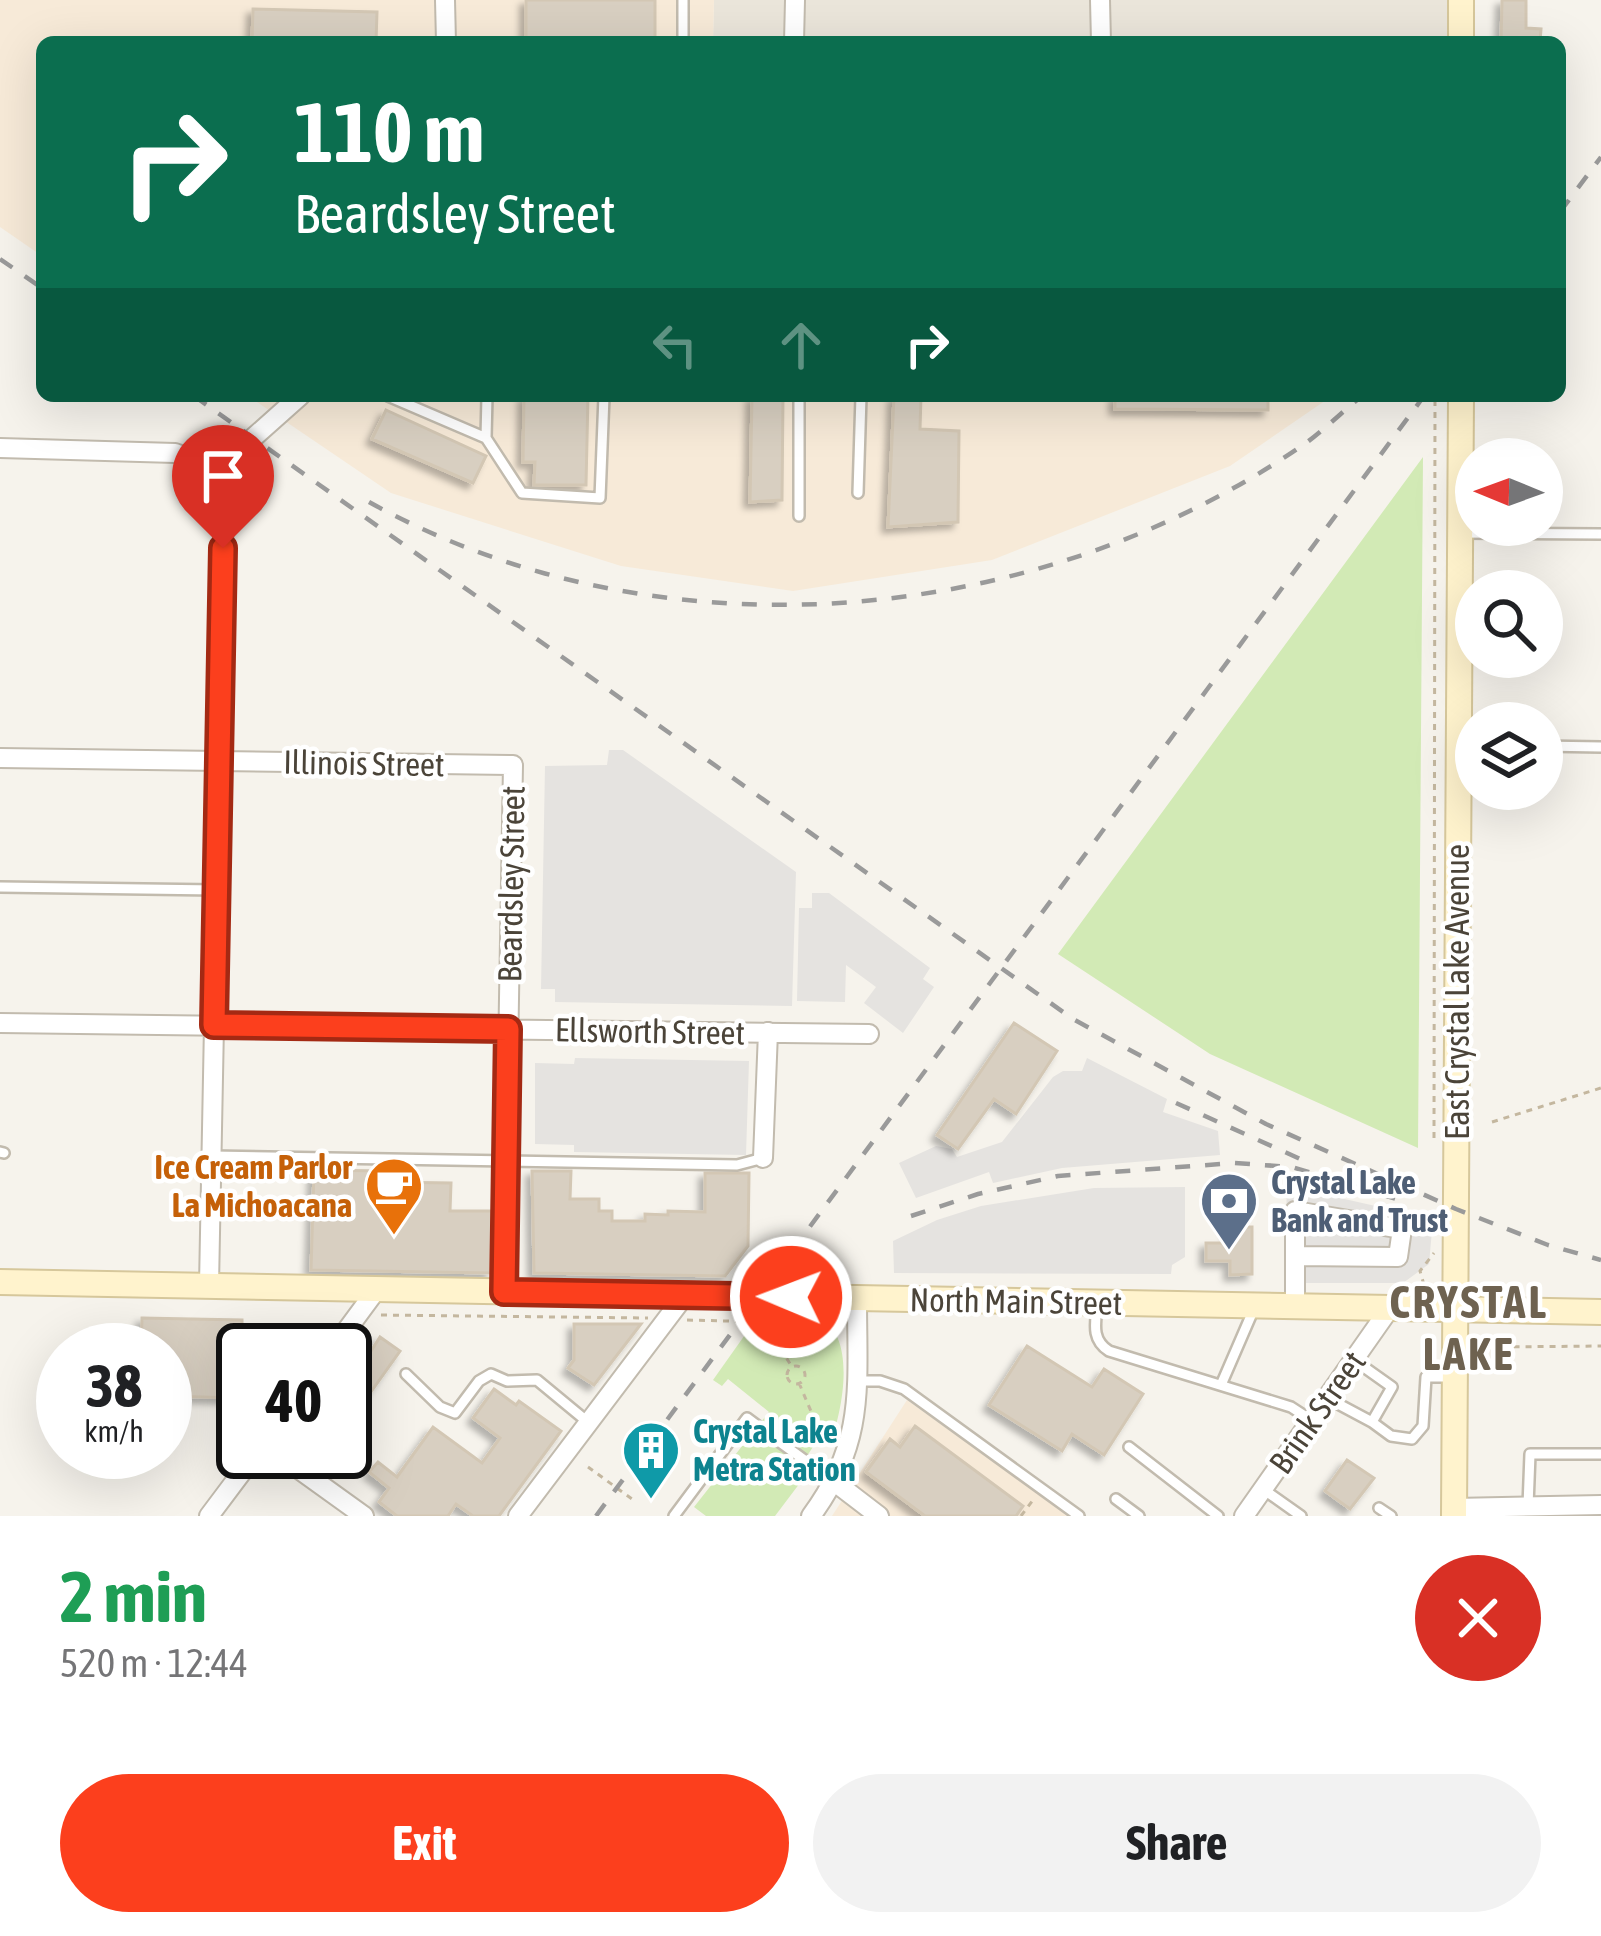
<!DOCTYPE html>
<meta charset="utf-8">
<style>
:root{--surface:#fff;--page:#f2f2f2;--text:#202124;--muted:#757577;--accent:#fc3f1d}
body{margin:0;font-family:"Asap Condensed",sans-serif;background:var(--page);color:var(--text);height:100vh;display:flex;flex-direction:column;font-size:45px;white-space:nowrap}
*{box-sizing:border-box;margin:0}
p{font-size:39px;color:var(--muted)}
.icon{flex:none;width:66px;height:66px;fill:none;stroke:currentColor;stroke-width:2;stroke-linecap:round;stroke-linejoin:round}
.map{position:relative;height:1516px;overflow:hidden}
.sheet{display:flex;flex-direction:column;background:var(--surface);flex:1}
.sheet>*{flex:none}
.guide{position:absolute;left:36px;top:36px;width:1530px;height:366px;border-radius:18px;box-shadow:0 12px 48px #0002;background:#0b6e4f;color:#fff;overflow:hidden}
.needle{width:78px;rotate:271deg}
.fabs{position:absolute;left:1455px;top:438px;display:grid;gap:24px}
.fabs a{display:grid;place-items:center;width:108px;height:108px;border-radius:50%;background:var(--surface);box-shadow:0 12px 48px #0002;font-size:60px}
.speed{position:absolute;left:36px;top:1323px;display:flex;gap:24px;font-size:60px;font-weight:700;text-align:center}
.speed>*{display:grid;place-content:center;width:156px;height:156px;border-radius:50%;background:var(--surface);box-shadow:0 12px 48px #0002;line-height:1}
.speed small{font-size:30px;font-weight:400}
.speed .limit{border:6px solid #111;border-radius:18px;background:#fff;color:#111}
.pin{position:absolute;display:grid;place-items:center;width:102px;height:102px;color:#fff;margin:-123px -51px;border-radius:50% 50% 50% 0;rotate:-45deg;box-shadow:0 0 12px #0007}
.pin .icon{rotate:45deg}
.me{position:absolute;width:132px;margin:-66px;rotate:271deg;stroke-linejoin:round;filter:drop-shadow(0 0 9px #0008)}
.turn{display:flex;align-items:center;gap:42px;height:252px;padding:0 60px;font-size:54px}
.turn .icon{width:156px;height:156px;stroke-width:2.5}
.turn b{display:block;font-size:84px;line-height:102px}
.lanes{display:flex;align-items:center;height:114px;padding:0 60px;background:#0003;justify-content:center;gap:60px;direction:ltr}
.lanes .off{opacity:.35}
.round{display:grid;place-items:center;flex:none;width:126px;height:126px;border-radius:63px;background:var(--page)}
.summary{display:flex;align-items:center;justify-content:space-between;height:204px;padding:0 60px}
h1{font-size:72px;font-weight:700;line-height:90px;color:#1e9e55}
.cta{display:flex;gap:24px;margin-top:auto;padding:24px 60px}
.cta a{flex:1;height:138px;border-radius:72px;background:var(--accent);color:#fff;font-size:48px;font-weight:700;line-height:138px;text-align:center}
.cta a+a{background:var(--page);color:var(--text)}
.map>svg:first-child{display:block}
.residential{fill:#eae5da}
.commercial{fill:#f7ead8}
.green{fill:#d2eab5}
.parking{fill:#e5e3e0}
.building{fill:#d8cfc1;stroke:#d3c7b4;stroke-width:3;filter:url(#shadow)}
.lines{fill:none;stroke-linecap:round;stroke-linejoin:round}
.lane-casing{stroke:#c2bbae;stroke-width:14}
.street-casing{stroke:#c2bbae;stroke-width:22}
.secondary-casing{stroke:#d6c79b;stroke-width:28}
.path{stroke:#c4b79f;stroke-width:3;stroke-dasharray:6 6;stroke-linecap:butt}
.lane{stroke:#fff;stroke-width:9}
.street{stroke:#fff;stroke-width:18}
.secondary{stroke:#fff3cd;stroke-width:24}
.rail{stroke:#9a9a9a;stroke-width:4.5;stroke-dasharray:15 15;stroke-linecap:butt}
.route-casing{stroke:#a42913;stroke-width:30}
.route{stroke:#fc3f1d;stroke-width:21}
.labels{text-anchor:middle;stroke-width:9;stroke-linejoin:round;paint-order:stroke}
.street-label{font-size:33px;fill:#4b4439;stroke:#fff}
.food-label{font-size:33px;font-weight:bold;fill:#c56008;stroke:#fff;text-anchor:end}
.service-label{font-size:33px;font-weight:bold;fill:#4e5e75;stroke:#fff;text-anchor:start}
.culture-label{font-size:33px;font-weight:bold;fill:#0d838f;stroke:#fff;text-anchor:start}
.district-label{font-size:45px;font-weight:bold;letter-spacing:3px;fill:#6e6250;stroke:#fff}
</style>
<div class="map">
<svg width="1601" height="1516" viewBox="0 0 1601 1516">
<defs>
<filter id="shadow"><feDropShadow dx="-5.5" dy="5.5" stdDeviation="3" flood-color="#0004"/></filter>
</defs>
<rect width="100%" height="100%" fill="#f6f3ec"/>
<path class="residential" d="M714,0h733v42h-734z"/>
<path class="commercial" d="M0,0h714l-1,42h-671v214l-42,-29z
M248,396h1084l-102,70 -238,94 -199,31 -172,-25 -230,-73z
M907,1400l163,116h-238z"/>
<path class="green" d="M1423,457l-5,691 -208,-94 -152,-100z
M759,1315l63,3c35,24 20,95 7,129l-13,-5 -14,22 7,7 -34,45h-69l-12,-9 75,-95 -41,-33 -6,7 -9,-6z"/>
<path class="parking" d="M609,750h14l173,122 -4,134 -237,-4v-13h-14l4,-223 62,-1z
M812,893h17l101,75 -7,11 11,8 -31,46 -39,-30 12,-16 -30,-22 -1,37 -48,-1 2,-93h13z
M575,1058l174,3 -3,94 -172,-3v-7l-39,-1v-81l39,1z
M1087,1058l80,41 -4,13 55,19 2,24 -158,13 -69,15 -4,-11 -73,26 -17,-35 37,-17 16,3 5,8 45,-15 51,-65 10,-6h19z
M1287,1186l146,33 -4,45 -26,19h-119z
M1185,1187v70l-13,8 -1,9 -277,-1 -1,-32 44,-21 44,-14 113,-18z"/>
<path class="building" d="M526,0h129v42h-129z
M1502,0h24v28l15,1 -1,13h-39z
M253,9l124,3 -1,30h-124z
M524,396h64l-2,89h-52l1,-23h-12z
M752,396h31l-1,104 -32,2z
M894,396h27l-1,33 39,2 -1,91 -70,5z
M1115,396h153v14l-153,-1z
M386,410l100,46 -13,27 -101,-44z
M1014,1023l43,28 -41,63 -22,-15 -36,50 -21,-14z
M314,1170l70,1 -1,11 68,1 -1,28h42l-1,62 -180,-3z
M532,1171h39l-1,28h29v12h13v10h33v-7l23,1v-4l37,1v-39h44l-1,73 -23,30 -191,-3z
M1230,1227h22v47l-22,1v-14h-24v-18h24z
M142,1318l100,2 1,63h-4l-1,15 -73,-2v-46h-24z
M574,1324h67l-47,61 -26,-17 6,-8z
M380,1337l20,14 -42,59 -13,-9v-9z
M1027,1346l65,41 12,-18 39,25 -39,61 -32,-21 -10,17 -73,-46z
M494,1389l22,16 3,-4 42,30 -62,85h-26l-17,-12 -8,12h-51l-18,-14 10,-14 -20,-16 9,-10 19,15 36,-50 49,36 18,-25 -27,-20z
M915,1426l108,80 -7,10h-91l-59,-44 24,-33 10,8z
M1347,1460l27,18 -24,31 -25,-18z"/>
<g class="lines">
<g class="lane-casing">
<path id="lane" d="M683,0v42
M388,396l98,42 36,55 78,5 4,-102
M486,438l1,-42
M858,493l3,-97
M799,516v-120
M1461,533l140,1
M1542,746l59,1
M0,887l216,3
M0,1152l4,1
M212,1156l525,9 26,-7
M1097,1307c-2,18 -5,33 12,44l182,56 20,13
M406,1374l34,33 15,6 24,-32 12,-7 16,7 30,-1 52,43
M857,1381h23l24,8 175,127
M1221,1385l32,-74
M1327,1398l45,24 20,-35 -38,-27
M1372,1422l19,14 21,3 11,-13 3,-49h27
M1129,1447l89,69
M1263,1489l38,27
M1116,1499l23,17
M1528,1506l2,-52h71
M1379,1508l12,8
M674,1516l73,-98 86,63"/>
</g>
<g class="street-casing">
<path id="street" d="M445,0l1,42
M1100,0l1,42
M794,42l1,-42
M0,448l175,5 43,16
M218,469l82,-73
M0,758l513,7 -9,526
M0,1023l869,11
M763,1158l5,-126
M209,1285l15,-780 -6,-36
M1295,1306v-95l107,18 -4,28 -103,-1
M332,1350l45,-61
M275,1452l89,64
M836,1483l43,33
M1454,1508l147,-3
M209,1516l48,-64
M518,1516l167,-221
M811,1516c55,-74 46,-130 46,-217
M1244,1516l146,-208"/>
</g>
<g class="secondary-casing">
<path id="secondary" d="M1461,0v42
M0,1282l1601,30
M1454,1516l7,-1120"/>
</g>
<path class="path" d="M1492,1122l109,-34
M1434,1138l1,-742
M1424,1285l-4,-14 14,-18
M381,1315l267,3
M687,1320l77,2 28,45
M1478,1343l18,4 105,-1
M787 1375a9 9 0 1 1 18 0a9 9 0 1 1-18 0Z
M799,1383l17,40 5,26
M588,1467l44,32
M1021,1516l12,-16"/>
<use href="#lane" class="lane"/>
<use href="#street" class="street"/>
<use href="#secondary" class="secondary"/>
<path class="rail" d="M1560,212l41,-55
M0,259l42,29
M194,396l879,623 193,105 190,85 92,36 53,15
M369,502c289,160 667,128 937,-59 19,-14 37,-32 56,-47
M1176,1103l131,59
M911,1216l67,-22 80,-18 176,-13 58,4 117,36
M596,1516l828,-1120"/>
</g>
<g class="lines">
<g class="route-casing">
<path id="route" d="M223,548l-9,477 294,4 -4,263 287,5"/>
</g>
<use href="#route" class="route"/>
</g>
<defs>
<g id="cafe-pin" transform="scale(3)"><path d="M0 17L-7.5 6A9.5 9.5 0 1 1 7.5 6Z" fill="#e8710a" stroke="#fff"/><path d="M-5.5-4.5H6V0H3Q3 3.5 0 3.5H-2.5Q-5.5 3.5-5.5 0ZM3-3.2v2h1.7v-2ZM-6 4.5H4V6H-6Z" fill="#fff"/></g>
<g id="bank-pin" transform="scale(3)"><path d="M0 17L-7.5 6A9.5 9.5 0 1 1 7.5 6Z" fill="#5c6f8a" stroke="#fff"/><path d="M-6-4H6V4H-6ZM0-2.3a2.3 2.3 0 1 0 0 4.6a2.3 2.3 0 1 0 0-4.6Z" fill="#fff"/></g>
<g id="building-pin" transform="scale(3)"><path d="M0 17L-7.5 6A9.5 9.5 0 1 1 7.5 6Z" fill="#0f9aa8" stroke="#fff"/><path d="M-4-6H4V6H1V3H-1V6H-4ZM-2.5-4.3h1.7v1.8h-1.7ZM.8-4.3h1.7v1.8H.8ZM-2.5-1h1.7V.8h-1.7ZM.8-1h1.7V.8H.8Z" fill="#fff"/></g>
</defs>
<g fill-rule="evenodd">
<use href="#cafe-pin" x="394" y="1186"/>
<use href="#bank-pin" x="1229" y="1201"/>
<use href="#building-pin" x="651" y="1450"/>
</g>
<g class="labels">
<g class="street-label">
<text transform="translate(364 763) rotate(1)" y="12">Illinois Street</text>
<text transform="translate(511 884) rotate(-89)" y="12">Beardsley Street</text>
<text transform="translate(1457 992) rotate(-90)" y="12">East Crystal Lake Avenue</text>
<text transform="translate(650 1031) rotate(1)" y="12">Ellsworth Street</text>
<text transform="translate(1016 1301) rotate(1)" y="12">North Main Street</text>
<text transform="translate(1317 1412) rotate(-55)" y="12">Brink Street</text>
</g>
<g class="food-label">
<text x="352" y="1179">Ice Cream Parlor<tspan x="352" dy="38">La Michoacana</tspan></text>
</g>
<g class="service-label">
<text x="1271" y="1194">Crystal Lake<tspan x="1271" dy="38">Bank and Trust</tspan></text>
</g>
<g class="culture-label">
<text x="693" y="1443">Crystal Lake<tspan x="693" dy="38">Metra Station</tspan></text>
</g>
<g class="district-label">
<text x="1469" y="1318">CRYSTAL<tspan x="1469" dy="52">LAKE</tspan></text>
</g>
</g>
</svg>
<div class="fabs">
<a><svg class="needle" viewBox="-14 -14 28 28"><path d="M0-13l5 13h-10z" fill="#e53935"/><path d="M0 13l5-13h-10z" fill="#757577"/></svg></a>
<a><svg class="icon" aria-label="search" viewBox="0 0 24 24"><circle cx="10" cy="10" r="6"/><path d="M15 15l6 6"/></svg></a>
<a><svg class="icon" aria-label="layers" viewBox="0 0 24 24"><path d="M12 4l9 5-9 5-9-5zM3 14l9 5 9-5"/></svg></a>
</div>
<div class="speed"><div>38<small>km/h</small></div><div class="limit">40</div></div>
<div class="pin" style="left:223px;top:548px;background:#d93025"><svg class="icon" aria-label="arrive" viewBox="0 0 24 24"><path d="M6 21V4h12l-3 4 3 4H6"/></svg></div>
<svg class="me" style="left:791px;top:1297px" viewBox="-20 -20 40 40"><circle r="17" fill="#fc3f1d" stroke="#fff" stroke-width="3"/><path d="M0-11L8 9 0 5-8 9z" fill="#fff"/></svg>
<div class="guide">
<div class="turn"><svg class="icon" aria-label="right" viewBox="0 0 24 24"><path d="M7 20v-9h11M14 6l5 5-5 5"/></svg><div><b>110 m</b>Beardsley Street</div></div>
<div class="lanes"><svg class="icon off" aria-label="left" viewBox="0 0 24 24"><path d="M17 20v-9H6M10 6l-5 5 5 5"/></svg><svg class="icon off" aria-label="ahead" viewBox="0 0 24 24"><path d="M12 20V5M6 11l6-6 6 6"/></svg><svg class="icon" aria-label="right" viewBox="0 0 24 24"><path d="M7 20v-9h11M14 6l5 5-5 5"/></svg></div>
</div>
</div>
<section class="sheet">
<div class="summary"><div><h1>2 min</h1><p>520 m · 12:44</p></div><a class="round" style="background:#d93025;color:#fff"><svg class="icon" aria-label="close" viewBox="0 0 24 24"><path d="M6 6l12 12M18 6L6 18"/></svg></a></div>
<div class="cta"><a>Exit</a><a>Share</a></div>
</section>
